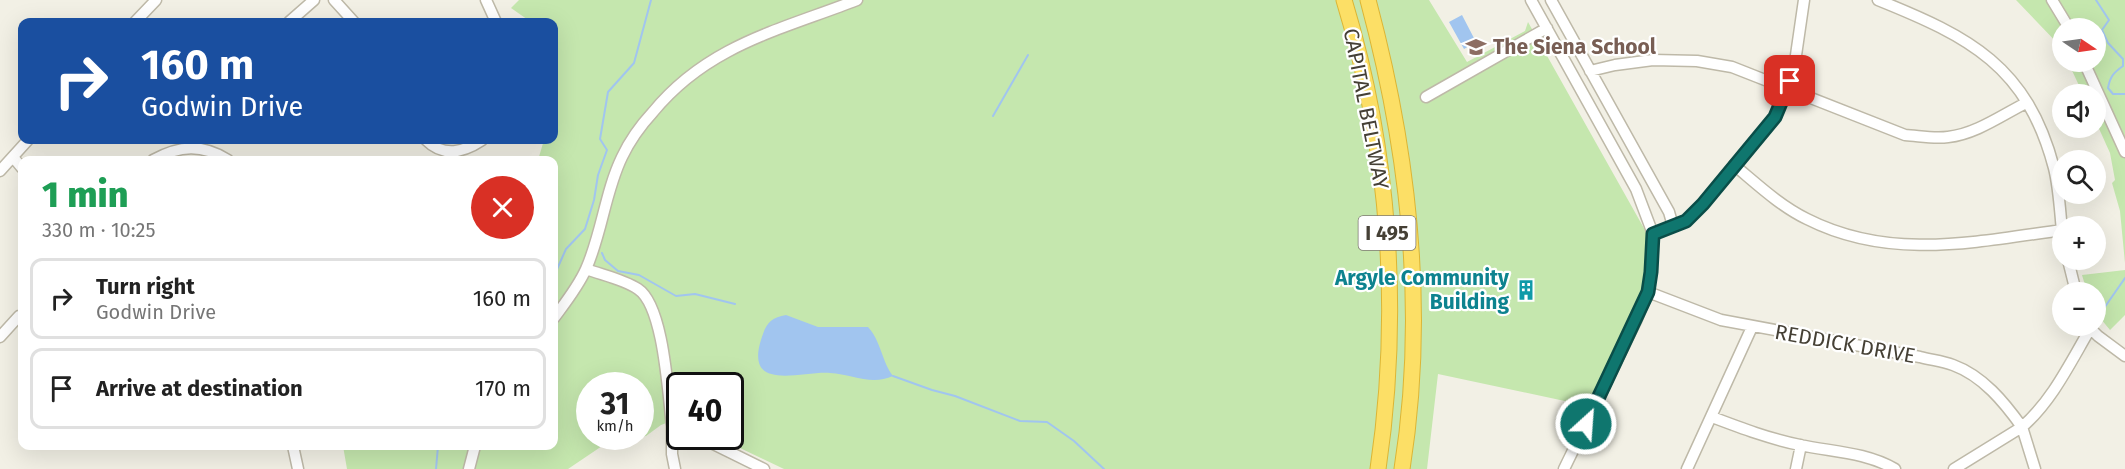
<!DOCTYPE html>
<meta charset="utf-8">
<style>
:root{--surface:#fff;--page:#f6f6f6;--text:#222;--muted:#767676;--line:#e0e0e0}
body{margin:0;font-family:"Fira Sans",sans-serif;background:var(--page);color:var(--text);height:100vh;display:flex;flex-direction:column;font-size:22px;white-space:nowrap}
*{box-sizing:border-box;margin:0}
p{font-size:20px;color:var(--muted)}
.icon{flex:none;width:33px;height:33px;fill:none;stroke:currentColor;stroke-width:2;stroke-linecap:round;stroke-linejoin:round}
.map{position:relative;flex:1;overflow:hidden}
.details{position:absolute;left:18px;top:156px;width:540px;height:294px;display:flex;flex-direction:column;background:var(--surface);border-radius:12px;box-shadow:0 6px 24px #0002}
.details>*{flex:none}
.hud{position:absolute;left:18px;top:18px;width:540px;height:126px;border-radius:12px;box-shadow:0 6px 24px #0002;background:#1a4fa0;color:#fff;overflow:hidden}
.needle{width:39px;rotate:103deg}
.controls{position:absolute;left:2052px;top:18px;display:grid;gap:12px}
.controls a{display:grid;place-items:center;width:54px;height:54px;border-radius:50%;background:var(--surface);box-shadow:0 6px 24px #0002;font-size:30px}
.speed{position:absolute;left:576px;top:372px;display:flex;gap:12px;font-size:30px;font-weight:700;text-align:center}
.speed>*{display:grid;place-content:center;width:78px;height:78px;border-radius:50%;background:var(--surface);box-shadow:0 6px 24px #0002;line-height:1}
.speed small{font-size:15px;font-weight:400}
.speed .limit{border:3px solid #111;border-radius:9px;background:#fff;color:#111}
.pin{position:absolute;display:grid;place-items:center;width:51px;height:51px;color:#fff;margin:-26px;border-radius:12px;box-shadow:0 3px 9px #0006}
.me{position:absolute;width:66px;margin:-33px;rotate:26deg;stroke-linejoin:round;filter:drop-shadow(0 0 4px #0008)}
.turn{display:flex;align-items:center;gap:21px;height:126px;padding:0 24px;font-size:27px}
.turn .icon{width:78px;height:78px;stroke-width:2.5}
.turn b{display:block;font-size:42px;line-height:51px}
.round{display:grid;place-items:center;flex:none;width:63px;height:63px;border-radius:32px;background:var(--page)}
.summary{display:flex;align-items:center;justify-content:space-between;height:102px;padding:0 24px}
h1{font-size:36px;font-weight:800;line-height:45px;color:#1e9e55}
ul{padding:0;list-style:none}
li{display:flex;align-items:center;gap:18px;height:81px;margin:0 12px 9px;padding:0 12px;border:3px solid var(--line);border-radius:12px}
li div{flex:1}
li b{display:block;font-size:22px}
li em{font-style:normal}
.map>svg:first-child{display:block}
.green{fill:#c5e7ae;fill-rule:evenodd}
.water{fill:#a1c5ef}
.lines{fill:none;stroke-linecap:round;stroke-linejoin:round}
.stream{stroke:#a1c5ef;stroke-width:2}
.minor-casing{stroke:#beb9a8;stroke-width:13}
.highway-casing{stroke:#dcb535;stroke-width:17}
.minor{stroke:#fff;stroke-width:10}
.highway{stroke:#fcdf66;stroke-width:15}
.route-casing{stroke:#0a4d48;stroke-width:15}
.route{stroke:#0f766e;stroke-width:10}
.labels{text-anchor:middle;stroke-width:4.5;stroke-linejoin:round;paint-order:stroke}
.shield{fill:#fff;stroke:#7d7972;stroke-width:1.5}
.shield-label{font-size:20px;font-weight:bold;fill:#454035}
.education-label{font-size:21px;font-weight:bold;fill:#785e54;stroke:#fff;text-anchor:start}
.street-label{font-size:21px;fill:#454035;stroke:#fff}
.culture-label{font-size:21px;font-weight:bold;fill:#0d838f;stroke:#fff;text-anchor:end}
</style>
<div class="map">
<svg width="2125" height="469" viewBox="0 0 2125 469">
<rect width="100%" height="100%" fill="#f2f0e5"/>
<path class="green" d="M519,0h910l38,62 58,-31 3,-9 131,233 -71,151 -150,-32 -11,95h-643l-67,-32 13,-1v-50h-50l-1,32 -18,7 -15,11 -41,8 -37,25h-221l-4,-23h211v-286h-16l6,-20h10v-118h-23l-20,-14zM590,386h50v50h-50z
M2016,0h109v263l-5,-52 -8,-28 3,-3 -5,-27 -14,-31v-28h-13l-15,-32h28v-34h-34v20z
M2125,270v45l-15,15 -14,-17v-21h-9l-5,-17z"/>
<path class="water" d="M1462,15l14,27 -12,7 -15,-27z
M786,315l32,12h50c13,14 14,35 25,49 -22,10 -41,-2 -63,-3 -31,-2 -89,21 -67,-39 4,-12 10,-17 23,-19z"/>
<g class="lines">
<path class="stream" d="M2096,0l13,20 -7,10 6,13 15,16v7c-10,7 -13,11 -15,22l5,6h12
M993,116l35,-61
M602,253l3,7 13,11 21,4 37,21 19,-2 40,10
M554,276l12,-27 19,-20 9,-29 4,-25 9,-25 -7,-11 8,-47 26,-29 17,-63
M2102,311l23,-33
M893,376l39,14 23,6 65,25 27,1 27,19 30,28
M436,469l2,-23"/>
<g class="minor-casing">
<path id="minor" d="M334,0l20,22
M486,0l10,22
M1531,0l105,189 17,45 -2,38 -3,20 -12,29 -72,148
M1551,0l118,212 4,14
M1878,0c92,37 149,66 176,168 5,20 6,43 8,63
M2052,0l17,28
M135,22l21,-22
M289,22l25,-22
M2084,62l41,90
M1590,71l25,-6 38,-5 44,1 35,6 173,68c15,1 29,4 43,2 28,-3 54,-22 78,-34
M1426,97l121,-69
M426,140c18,18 38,12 56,0
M13,157l9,11
M153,160c27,-15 49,-16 75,0
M1734,165c23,19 46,41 73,54 83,42 168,23 255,11
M0,171l28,-31
M1653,234l33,-13 17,-17 72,-87 19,-48 10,-69
M2068,260l8,32
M586,269c16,6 37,10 52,20 26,17 30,106 34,137l8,2
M1648,292l73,28 199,37c11,3 22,4 33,8 30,11 51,37 69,62l-68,42
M554,318c11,-15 24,-31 32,-49 16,-36 19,-77 36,-112 8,-17 19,-32 31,-45 55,-67 127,-82 204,-112
M2088,326l10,10 27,20
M0,337l19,-21
M1712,417c29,11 58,22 88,28 33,7 65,7 95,24
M672,426v28l3,15
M697,436l67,33
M293,446l5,23
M469,469l6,-23
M1687,469l65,-142
M1796,469l5,-24
M2035,469l-13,-42c30,-26 48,-64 68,-98"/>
</g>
<g class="highway-casing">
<path id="highway" d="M1344,0c46,151 57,313 34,469
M1368,0c41,152 59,312 34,469"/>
</g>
<use href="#minor" class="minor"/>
<use href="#highway" class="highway"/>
</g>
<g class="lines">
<g class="route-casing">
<path id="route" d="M1586,424l62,-132 3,-20 2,-38 33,-13 17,-17 72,-87 15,-36"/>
</g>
<use href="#route" class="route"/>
</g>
<defs>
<g id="school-bare" transform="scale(1.62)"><path d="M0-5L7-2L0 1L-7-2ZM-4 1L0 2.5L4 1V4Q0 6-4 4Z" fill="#8d6e63" stroke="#fff" stroke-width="2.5" paint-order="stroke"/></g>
<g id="building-bare" transform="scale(1.62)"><path d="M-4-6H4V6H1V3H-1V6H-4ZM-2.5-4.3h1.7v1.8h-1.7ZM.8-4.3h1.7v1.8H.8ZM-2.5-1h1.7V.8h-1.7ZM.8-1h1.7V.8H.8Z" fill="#0f9aa8" stroke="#fff" stroke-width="2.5" paint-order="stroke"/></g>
</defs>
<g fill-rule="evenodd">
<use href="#school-bare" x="1476" y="47"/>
<use href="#building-bare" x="1526" y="290"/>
</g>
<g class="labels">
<rect class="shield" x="1358.5" y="216" width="57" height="34" rx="4.5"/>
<g class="shield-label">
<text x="1387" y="240">I 495</text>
</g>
<g class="education-label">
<text x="1493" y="54">The Siena School</text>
</g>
<g class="street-label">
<text transform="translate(1366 109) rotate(79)" y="7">CAPITAL BELTWAY</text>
<text transform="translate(1845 344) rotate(10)" y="7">REDDICK DRIVE</text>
</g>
<g class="culture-label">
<text x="1509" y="285">Argyle Community<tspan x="1509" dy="24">Building</tspan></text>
</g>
</g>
</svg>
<div class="controls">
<a><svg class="needle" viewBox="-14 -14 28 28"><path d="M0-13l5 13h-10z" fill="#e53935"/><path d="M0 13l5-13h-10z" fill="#767676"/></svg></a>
<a><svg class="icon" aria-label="sound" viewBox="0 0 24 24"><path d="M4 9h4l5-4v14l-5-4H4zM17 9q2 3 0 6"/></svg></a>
<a><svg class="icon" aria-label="search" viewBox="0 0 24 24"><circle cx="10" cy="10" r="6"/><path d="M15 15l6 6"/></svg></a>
<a>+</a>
<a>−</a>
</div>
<div class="speed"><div>31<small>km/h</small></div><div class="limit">40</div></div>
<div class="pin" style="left:1790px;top:81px;background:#d93025"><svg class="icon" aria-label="arrive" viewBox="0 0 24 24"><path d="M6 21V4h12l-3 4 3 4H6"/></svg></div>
<svg class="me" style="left:1586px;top:424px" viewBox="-20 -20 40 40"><circle r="17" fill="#0f766e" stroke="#fff" stroke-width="3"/><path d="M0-11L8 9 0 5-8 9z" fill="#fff"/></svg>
<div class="hud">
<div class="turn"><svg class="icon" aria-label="right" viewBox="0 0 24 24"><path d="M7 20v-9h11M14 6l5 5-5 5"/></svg><div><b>160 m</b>Godwin Drive</div></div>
</div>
<section class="details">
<div class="summary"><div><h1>1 min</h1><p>330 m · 10:25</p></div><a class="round" style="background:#d93025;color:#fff"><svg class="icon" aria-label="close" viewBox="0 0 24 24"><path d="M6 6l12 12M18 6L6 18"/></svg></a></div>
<ul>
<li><svg class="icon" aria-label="right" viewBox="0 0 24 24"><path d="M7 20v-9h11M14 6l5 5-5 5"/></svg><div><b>Turn right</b><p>Godwin Drive</p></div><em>160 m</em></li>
<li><svg class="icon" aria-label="arrive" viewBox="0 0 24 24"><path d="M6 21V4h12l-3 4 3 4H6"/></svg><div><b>Arrive at destination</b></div><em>170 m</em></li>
</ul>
</section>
</div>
